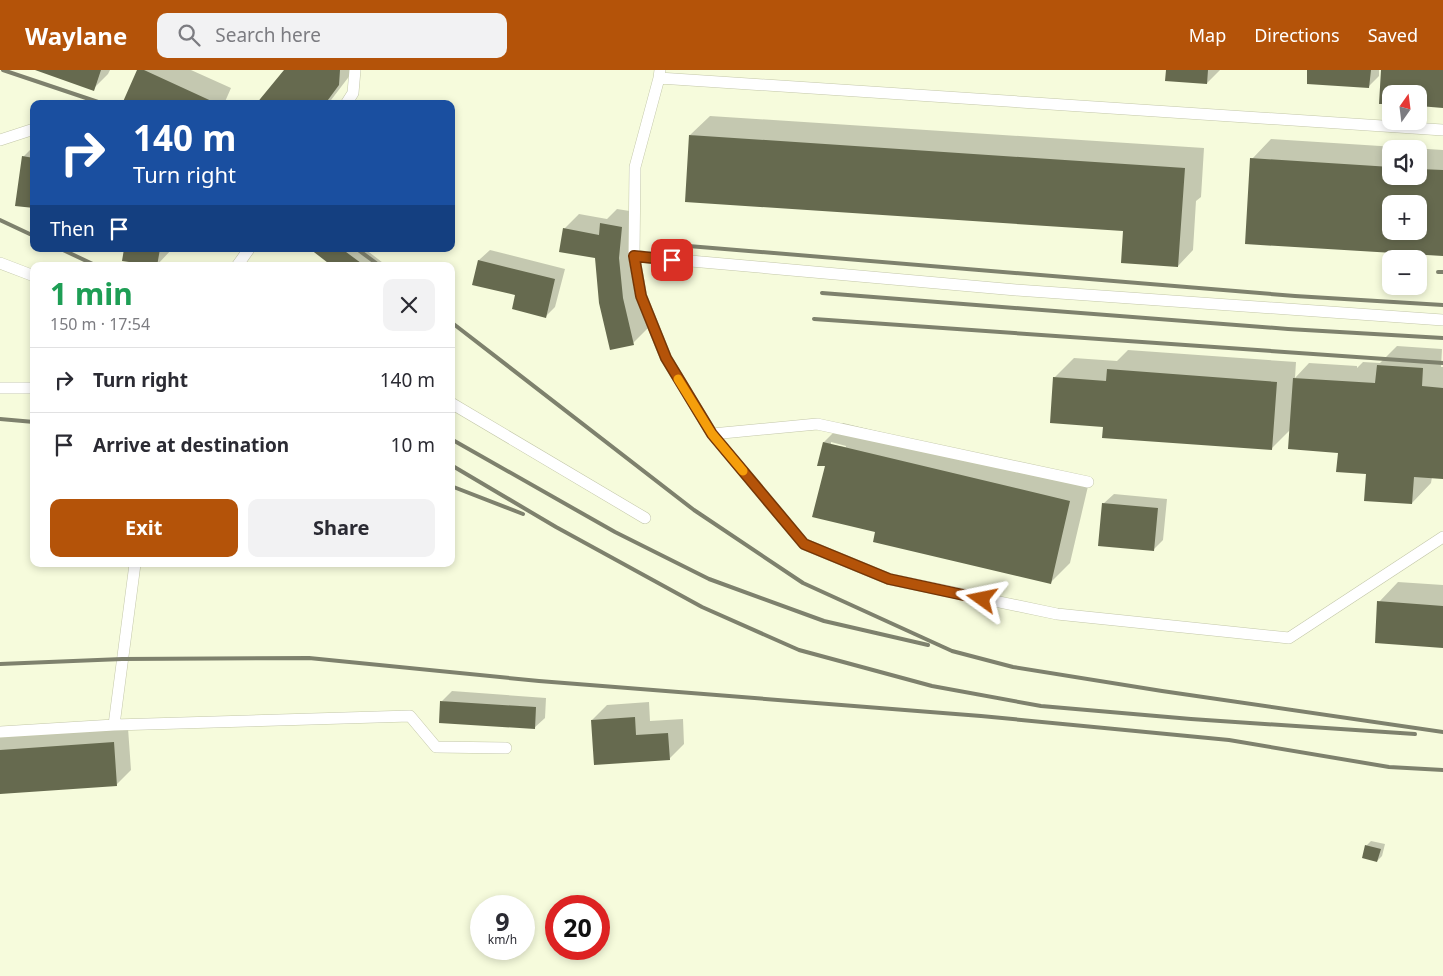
<!DOCTYPE html>
<meta charset="utf-8">
<style>
:root{--surface:#fff;--page:#f2f2f3;--text:#2b2b33;--muted:#7c7c81;--line:#e1e1e2;--accent:#b45309}
body{margin:0;font-family:"Noto Sans",sans-serif;background:var(--page);color:var(--text);height:100vh;display:flex;flex-direction:column;font-size:19px;white-space:nowrap}
*{box-sizing:border-box;margin:0}
p{font-size:16px;color:var(--muted)}
.icon{flex:none;width:28px;height:28px;fill:none;stroke:currentColor;stroke-width:2;stroke-linecap:round;stroke-linejoin:round}
.map{position:relative;flex:1;overflow:hidden}
.sheet{position:absolute;left:30px;top:192px;width:425px;height:305px;display:flex;flex-direction:column;background:var(--surface);border-radius:10px;box-shadow:0 2px 8px #0003}
.sheet>*{flex:none}
.top-card{position:absolute;left:30px;top:30px;width:425px;height:152px;border-radius:10px;box-shadow:0 2px 8px #0003;background:#1a4fa0;color:#fff;overflow:hidden}
.needle{width:32px;rotate:14deg}
.controls{position:absolute;left:1382px;top:15px;display:grid;gap:10px}
.controls a{display:grid;place-items:center;width:45px;height:45px;border-radius:10px;background:var(--surface);box-shadow:0 2px 8px #0003;font-size:25px}
.speed{position:absolute;left:470px;top:825px;display:flex;gap:10px;font-size:25px;font-weight:700;text-align:center}
.speed>*{display:grid;place-content:center;width:65px;height:65px;border-radius:50%;background:var(--surface);box-shadow:0 2px 8px #0003;line-height:1}
.speed small{font-size:12px;font-weight:400}
.speed .limit{border:8px solid #d22;background:#fff;color:#111}
.pin{position:absolute;display:grid;place-items:center;width:42px;height:42px;color:#fff;margin:-21px;border-radius:10px;box-shadow:0 2px 8px #0006}
.me{position:absolute;width:55px;margin:-28px;rotate:282deg;stroke-linejoin:round;filter:drop-shadow(0 0 4px #0008)}
.turn{display:flex;align-items:center;gap:18px;height:105px;padding:0 20px;font-size:22px}
.turn .icon{width:65px;height:65px;stroke-width:2.5}
.turn b{display:block;font-size:35px;line-height:42px}
.then{display:flex;align-items:center;height:48px;padding:0 20px;background:#0003;gap:10px;font-size:19px}
.round{display:grid;place-items:center;flex:none;width:52px;height:52px;border-radius:10px;background:var(--page)}
.summary{display:flex;align-items:center;justify-content:space-between;height:85px;padding:0 20px}
h1{font-size:30px;font-weight:700;line-height:38px;color:#1e9e55}
.primary-button{display:flex;gap:10px;margin-top:auto;padding:10px 20px}
.primary-button a{flex:1;height:58px;border-radius:10px;background:var(--accent);color:#fff;font-size:20px;font-weight:700;line-height:58px;text-align:center}
.primary-button a+a{background:var(--page);color:var(--text)}
ul{padding:0;list-style:none}
li{display:flex;align-items:center;gap:15px;height:65px;padding:0 20px;border-top:1px solid var(--line)}
li div{flex:1}
li b{display:block;font-size:19px}
li em{font-style:normal}
header{display:flex;align-items:center;gap:30px;box-sizing:border-box;height:70px;padding:0 25px;background:var(--accent);color:#fff}
header strong{font-size:24px}
nav{display:flex;gap:28px;margin-inline-start:auto;font-size:18px}
.search{width:350px;height:45px;background:var(--page);display:flex;align-items:center;gap:12px;box-sizing:border-box;padding:0 18px;border-radius:10px;color:var(--muted);font-size:19px}
.map>svg:first-child{display:block}
.shadow{fill:#0003;fill-rule:evenodd}
.building{fill:#666a4f;fill-rule:evenodd}
.lines{fill:none;stroke-linecap:round;stroke-linejoin:round}
.lane-casing{stroke:#c3c7a9;stroke-width:12}
.lane{stroke:#fff;stroke-width:11}
.rail{stroke:#7e816d;stroke-width:4}
.route-casing{stroke:#753606;stroke-width:12}
.route{stroke:#b45309;stroke-width:9}
.slow{stroke:#f59e0b;stroke-width:9}
</style>
<header>
<strong>Waylane</strong>
<div class="search"><svg class="icon" aria-label="search" viewBox="0 0 24 24"><circle cx="10" cy="10" r="6"/><path d="M15 15l6 6"/></svg>Search here</div>
<nav><a>Map</a><a>Directions</a><a>Saved</a></nav>
</header>
<div class="map">
<svg width="1443" height="906" viewBox="0 0 1443 906">
<rect width="100%" height="100%" fill="#f6fbdc"/>
<path class="shadow" d="M38,0h72l-2,4 -15,15z
M138,0h53l40,18 -7,16h-101z
M286,0h68l-26,34h-70z
M1167,0h53l-13,13z
M1308,0h71v6l-10,10z
M710,46l494,32 -3,49 -5,4 -3,49 -15,16 -54,-36 -434,-95z
M1271,69l172,11v105l-197,-12 6,-84zM1391,79h28v27h-28zM1391,134h28v27h-28z
M34,76v61l-11,-50z
M617,139l19,3 1,71 11,45 -15,15 -36,-86 -33,-28 15,-15 28,5z
M125,179h47l-15,16 -34,-5z
M312,179h53l22,17h-53z
M490,180l75,19 -10,38 -10,10 -28,-22 -43,-11 5,-24z
M1397,276l45,3 -1,18h2v111l-11,-1 -1,6 -19,20 -73,-52 -48,-22 -20,20 -167,-23 -50,-48 20,-20 43,3 11,-11 168,12 -1,16 14,-15 48,3v2l6,-6 17,1z
M843,353l246,59 -19,81 -20,20 -173,-52 -50,-66h-9l6,-23zM831,372l15,4v1l-15,-2z
M1114,424l53,5 -4,41 -10,10 -50,-46z
M1398,512l45,3v62l-64,-45z
M452,621l94,7 -1,20 -11,10 -92,-27z
M649,632l1,19 33,-2 1,25 -15,15 -77,-39 15,-15z
M128,658l3,42 -15,15 -116,8v-57z
M1371,771l14,3 -3,12 -5,5 -11,-15z"/>
<path class="building" d="M35,0h66l-7,21z
M137,0h7l74,34h-96z
M284,0h56l-1,15 -14,19h-69z
M1166,0h42l-1,14 -42,-3z
M1307,0h64l-2,18 -62,-4z
M1381,0h62v38l-24,-2v-12h-28v10h-12z
M689,65l496,33 -7,99 -57,-4 2,-32 -438,-29z
M22,86l12,2v50l-19,-2z
M1250,88l141,9v9h28v-7l24,1v86l-198,-12zM1391,134h28v27h-28z
M600,153l22,4 -3,31 4,40 11,47 -24,5 -11,-47 -4,-45 -36,-6 4,-24 36,7z
M124,179h36l-3,17 -35,-5z
M310,179h32l23,17h-33z
M478,190l77,19 -9,39 -34,-9 3,-14 -43,-10z
M1377,295l46,3 -1,18 21,2v91l-29,-2 -2,27 -48,-3 2,-27 -30,-2 2,-19 -50,-4 5,-71 82,5z
M1107,299l170,13 -5,68 -170,-12 1,-11 -53,-4 3,-46 53,4z
M823,372l247,59 -19,83 -178,-42 2,-10 -63,-15 13,-51h-8z
M1102,433l56,5 -4,43 -56,-5z
M1377,531l66,5v42l-68,-5z
M440,631l96,6 -1,22 -96,-6z
M635,647l1,18 32,-2 2,27 -76,5 -3,-45z
M114,672l3,44 -117,8v-44z
M1365,775l16,4 -4,13 -15,-4z"/>
<g class="lines">
<g class="lane-casing">
<path id="lane" d="M660,0l-1,8 -24,89 -1,89 7,40 25,62 46,76 92,110 85,35 168,35 232,24 154,-101
M659,8l784,52
M346,34l7,-11 2,-23
M0,70l34,-11
M634,186l382,34 427,30
M0,193l34,13
M237,196l12,-17
M0,318h34
M451,333l194,115
M712,364l105,-10 271,58
M114,655l21,-161
M0,662l114,-7 296,-9 26,31 70,1"/>
</g>
<use href="#lane" class="lane"/>
<path class="rail" d="M3,0l101,34
M0,150l34,16
M664,174l631,52 148,9
M61,179l36,17
M357,179l23,17
M1438,202h5
M822,223l466,36 155,9
M814,249l629,44
M451,252l243,188 109,73 149,68 61,16 149,24 281,41
M0,349l34,3
M451,369l164,93 94,47 115,42 104,24
M451,395l105,62 146,80 97,43 133,36 109,20 150,13 224,15
M451,416l72,28
M0,594l122,-5 187,-1 230,23 442,35 248,24 160,27 54,3"/>
</g>
<g class="lines">
<g class="route-casing">
<path id="route" d="M672,190l-38,-4 7,40 25,62 46,76 92,110 85,35 93,20"/>
</g>
<use href="#route" class="route"/>
<path class="slow" d="M678,309l34,55 31,37"/>
</g>
</svg>
<div class="controls">
<a><svg class="needle" viewBox="-14 -14 28 28"><path d="M0-13l5 13h-10z" fill="#e53935"/><path d="M0 13l5-13h-10z" fill="#7c7c81"/></svg></a>
<a><svg class="icon" aria-label="sound" viewBox="0 0 24 24"><path d="M4 9h4l5-4v14l-5-4H4zM17 9q2 3 0 6"/></svg></a>
<a>+</a>
<a>−</a>
</div>
<div class="speed"><div>9<small>km/h</small></div><div class="limit">20</div></div>
<div class="pin" style="left:672px;top:190px;background:#d93025"><svg class="icon" aria-label="arrive" viewBox="0 0 24 24"><path d="M6 21V4h12l-3 4 3 4H6"/></svg></div>
<svg class="me" style="left:982px;top:529px" viewBox="-20 -20 40 40"><path d="M0-17L14 15 0 8-14 15z" fill="#b45309" stroke="#fff" stroke-width="4"/></svg>
<div class="top-card">
<div class="turn"><svg class="icon" aria-label="right" viewBox="0 0 24 24"><path d="M7 20v-9h11M14 6l5 5-5 5"/></svg><div><b>140 m</b>Turn right</div></div>
<div class="then">Then<svg class="icon" aria-label="arrive" viewBox="0 0 24 24"><path d="M6 21V4h12l-3 4 3 4H6"/></svg></div>
</div>
<section class="sheet">
<div class="summary"><div><h1>1 min</h1><p>150 m · 17:54</p></div><a class="round"><svg class="icon" aria-label="close" viewBox="0 0 24 24"><path d="M6 6l12 12M18 6L6 18"/></svg></a></div>
<ul>
<li><svg class="icon" aria-label="right" viewBox="0 0 24 24"><path d="M7 20v-9h11M14 6l5 5-5 5"/></svg><div><b>Turn right</b></div><em>140 m</em></li>
<li><svg class="icon" aria-label="arrive" viewBox="0 0 24 24"><path d="M6 21V4h12l-3 4 3 4H6"/></svg><div><b>Arrive at destination</b></div><em>10 m</em></li>
</ul>
<div class="primary-button"><a>Exit</a><a>Share</a></div>
</section>
</div>
